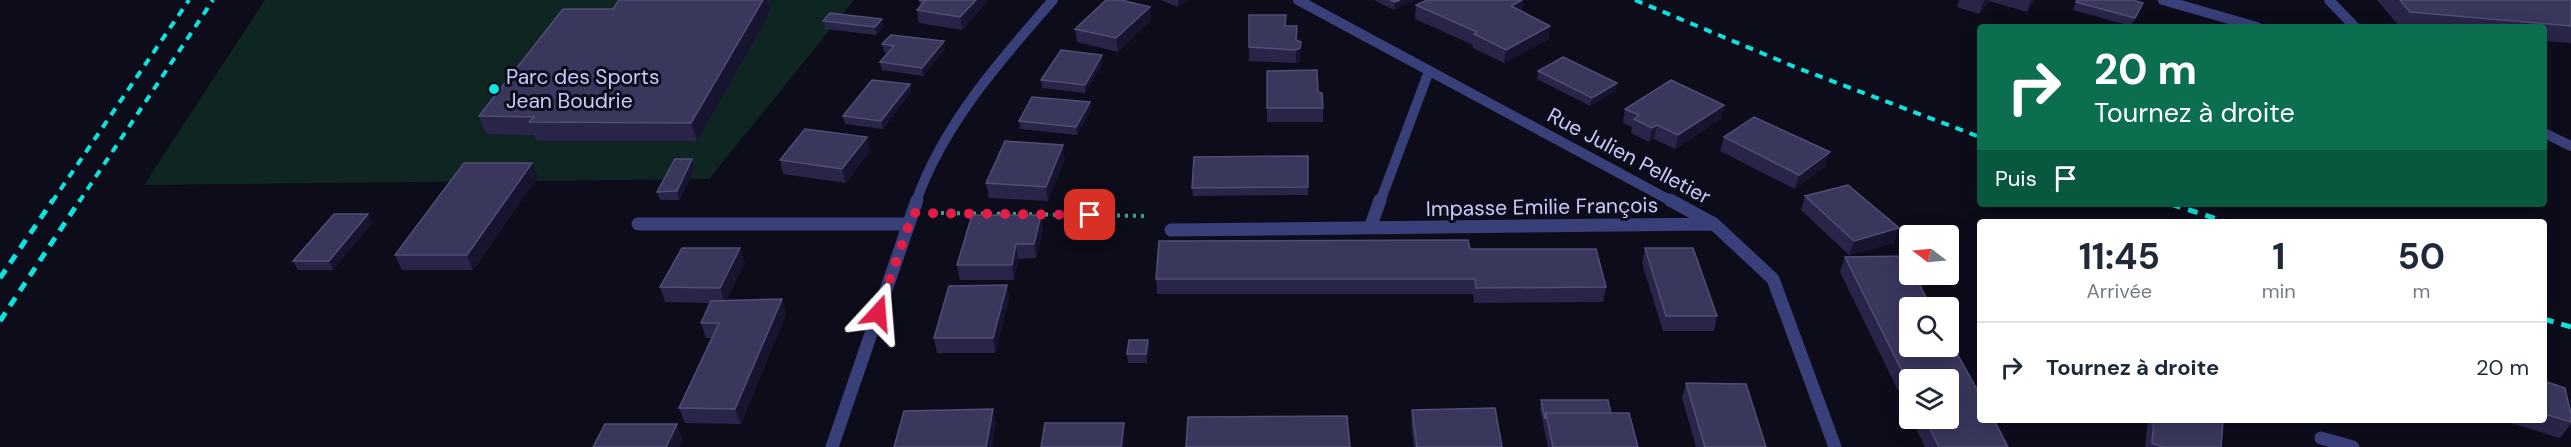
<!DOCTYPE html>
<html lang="fr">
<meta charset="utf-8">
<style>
:root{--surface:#fff;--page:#f2f2f3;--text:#1f2937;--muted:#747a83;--line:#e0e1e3}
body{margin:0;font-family:"DM Sans",sans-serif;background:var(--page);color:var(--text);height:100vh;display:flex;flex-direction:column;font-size:22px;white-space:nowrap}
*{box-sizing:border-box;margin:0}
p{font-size:20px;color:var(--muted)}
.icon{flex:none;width:33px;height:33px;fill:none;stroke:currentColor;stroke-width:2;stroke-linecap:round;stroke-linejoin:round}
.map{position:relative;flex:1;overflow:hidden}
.panel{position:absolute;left:1977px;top:219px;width:570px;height:204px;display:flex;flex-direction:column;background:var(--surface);border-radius:6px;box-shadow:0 3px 15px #0003}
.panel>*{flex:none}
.banner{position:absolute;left:1977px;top:24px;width:570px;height:183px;border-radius:6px;box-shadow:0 3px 15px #0003;background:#0b6e4f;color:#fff;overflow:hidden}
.needle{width:39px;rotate:286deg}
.tools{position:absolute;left:1899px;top:225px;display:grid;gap:12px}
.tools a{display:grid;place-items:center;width:60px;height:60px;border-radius:6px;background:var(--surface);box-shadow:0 3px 15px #0003;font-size:30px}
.pin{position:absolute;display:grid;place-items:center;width:51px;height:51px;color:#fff;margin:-26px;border-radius:12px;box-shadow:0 3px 9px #0006}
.me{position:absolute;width:66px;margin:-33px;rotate:19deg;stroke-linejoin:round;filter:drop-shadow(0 0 4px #0008)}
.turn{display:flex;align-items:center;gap:21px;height:126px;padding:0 18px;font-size:27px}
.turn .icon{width:78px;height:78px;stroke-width:2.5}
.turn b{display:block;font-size:42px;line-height:51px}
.then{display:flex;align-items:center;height:57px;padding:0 18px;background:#0003;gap:12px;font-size:22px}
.eta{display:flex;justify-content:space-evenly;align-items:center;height:102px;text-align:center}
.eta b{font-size:36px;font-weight:700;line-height:42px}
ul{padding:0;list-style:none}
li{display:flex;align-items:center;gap:18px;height:90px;padding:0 18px;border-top:2px solid var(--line)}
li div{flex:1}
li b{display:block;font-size:22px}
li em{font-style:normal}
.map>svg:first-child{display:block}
.green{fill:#0f2521}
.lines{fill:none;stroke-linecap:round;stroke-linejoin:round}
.path{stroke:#33a690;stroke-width:4;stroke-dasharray:3 5;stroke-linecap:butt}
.service{stroke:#393f78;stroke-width:13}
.minor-far1{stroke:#393f78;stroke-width:10}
.minor{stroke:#393f78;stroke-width:13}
.rail-far1{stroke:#0ce5df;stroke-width:4;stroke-dasharray:8 7;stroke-linecap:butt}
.rail{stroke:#0ce5df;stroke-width:5;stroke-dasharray:10 8;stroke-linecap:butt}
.wall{fill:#282549}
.shaded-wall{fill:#16142e}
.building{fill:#39375c;stroke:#504e75;stroke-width:1.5}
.route{stroke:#e11d48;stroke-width:10;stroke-dasharray:0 18}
.poi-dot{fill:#0ce5df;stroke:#0d0c1b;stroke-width:2}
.labels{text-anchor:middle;stroke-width:6;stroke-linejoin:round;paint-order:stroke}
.poi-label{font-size:21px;fill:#c9cafc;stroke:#0d0c1b;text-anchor:start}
.street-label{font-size:21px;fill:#c9cafc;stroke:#0d0c1b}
</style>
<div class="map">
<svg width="2571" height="447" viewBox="0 0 2571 447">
<rect width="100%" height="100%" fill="#0d0c1b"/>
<path class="green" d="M265,0h589l-145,179 -565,6z"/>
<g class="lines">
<path class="path" d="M941,213l205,3"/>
<path class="service" d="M638,224h271"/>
<path class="minor-far1" d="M1298,0l375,202
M2163,0l94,27
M2329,0l26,27
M2544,133l27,13
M916,202c26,-76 85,-143 137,-202
M1380,202l49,-131"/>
<path class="minor" d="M1670,200l44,24 59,55 62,168
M1370,228l10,-28
M1171,230l542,-6
M2321,438l32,9
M832,447l85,-247"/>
<path class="rail-far1" d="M1635,0l160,67 185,70
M52,202l137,-202
M79,202l134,-202"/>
<path class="rail" d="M2171,204l55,18
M0,278l53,-78
M2544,319l27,8
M0,321l80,-121"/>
</g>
<path class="wall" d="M619,0h149l2,9 -2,4v3l-71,125h-160l-3,-6 -48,-1 -7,-18 134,-107z
M919,0h70l-27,30 -43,-7 -2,-13 3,-4z
M1161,0h28l-11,7z
M1374,0h41l-21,10z
M1959,0h76l-8,12 -38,-11 -10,13 -22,-7z
M2377,0h194v43l-27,-2v-14h-144z
M2076,2l64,8 -9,16 -58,-16z
M1416,5l106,7 27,27 -45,24 -31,-15v-3l-58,-26z
M1249,15l37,11 11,14 4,2 -1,19 -4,2 -47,-2z
M1151,20l-33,32 -41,-10 -2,-13z
M823,21l61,6 -8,8 -51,-6z
M882,44l63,5 -22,27 -41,-6 -2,-8 8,-9 -4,-1z
M1103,63l-18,30 -43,-5 -1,-8z
M1267,71l51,21 5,16v14h-56z
M1538,71l78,20 -26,15 -53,-27z
M910,84l1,8 -28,37 -38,-5 -2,-8z
M1090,102l1,8 -14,25 -57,-6 -1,-8z
M1724,105l-3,14 -46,30 -21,-10 -5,3 -18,-9 1,-6 -9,-4 2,-14z
M867,137l3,14 -24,32 -63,-9 -3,-14z
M1724,137l102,29 -31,23 -75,-38z
M1065,159l-17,42 -59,-3 -3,-15z
M532,163l6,14 -65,93h-71l-7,-15z
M695,168l-16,32h-19l-3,-8z
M1308,187v8l-115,1 -1,-8z
M1805,196l89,47 -45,12 -48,-45z
M372,223l-39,47h-35l-5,-9z
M1043,230l-7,28 -18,1 -4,21h-54l-3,-15z
M1645,248l72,68 -3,15h-51l-21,-68z
M1470,249l136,38 -3,15 -129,1 -1,-9h-316l-1,-15z
M1845,257l82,17 -5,14 86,159h-83l-14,-29h37l-38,-38v35l-70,-143z
M745,262l-19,39 56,-2 4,15 -45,110 -56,-1 -6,-15 33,-70h-6l-5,-15 9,-20 -45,-1 -5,-15z
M1007,285l2,15 -14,53h-58l-3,-15z
M1148,340l1,9 -2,14h-19l-1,-9z
M2544,381l27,33v10l-11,14 -59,-18h43z
M1686,383l80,64h-70l-14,-49z
M1541,400l70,13 27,34h-90l-8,-38z
M1412,410l90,37h-88l-3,-22z
M2148,420h75l-2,27h-76z"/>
<path class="shaded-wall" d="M762,0h6l2,9 -2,4v3l-71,125 -6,-18z
M976,0h13l-27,30 -2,-13z
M1178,0h11l-11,7z
M1400,0h15l-21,10 1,-8z
M1522,0h2l-2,12 -11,-6z
M1984,0h5l-10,14 5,-13z
M2031,0h4l-8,12z
M1150,7l1,13 -33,32 -2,-14z
M882,19l2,8 -8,8 -1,-8z
M1297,26l-1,24 4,-2v13l-4,2z
M1550,26l-1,13 -45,24 2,-13z
M944,41l1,8 -22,27 -1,-8z
M1102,55l1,8 -18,30v-8z
M1617,83l-1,8 -26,15 2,-8z
M910,84l1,8 -28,37 -2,-8z
M1090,102l1,8 -14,25 -1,-8z
M1724,105l-3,14 -46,30 3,-14z
M1657,125l-3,14 -5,3 3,-14z
M867,137l3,14 -24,32 -4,-14z
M1063,145l2,14 -17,42 -2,-14z
M1830,152l-4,14 -31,23 4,-14z
M692,159l3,9 -16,32 -2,-9z
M532,163l6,14 -65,93 -6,-15z
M368,214l4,9 -39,47 -4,-9z
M1041,215l2,15 -7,28 -2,-14z
M1899,228l-5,15 -45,12 5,-14z
M1016,244l2,15 -4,21 -2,-15z
M740,248l5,14 -20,41 -5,-15z
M1007,285l2,15 -14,53 -2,-15z
M782,299l4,15 -45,110 -6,-15z
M1148,340l1,9 -2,14 -1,-9z
M993,409l3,15 -4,23h-6z
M1124,423l1,15 -1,9h-3z
M677,424l6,16 -4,7h-13z"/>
<path class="building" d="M619,0h144l-72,123 -162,-1 5,-5 -55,-1 84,-107h50z
M919,0h57l-16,17 -43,-7 8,-9z
M1106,0h15l29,7 -34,31 -41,-9z
M1390,0h10l-5,2z
M1427,0h95l-11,6 39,20 -44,24 -32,-16 3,-2 -61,-27z
M2077,0h56l10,3 -8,15 -59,-16z
M2400,0h171v26l-161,-14z
M830,13l52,6 -7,8 -52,-6z
M1249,15h37l-1,11h12l-1,14 5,2 -1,6 -4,2 -47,-3z
M891,35l53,6 -22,27 -42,-6 14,-16 -12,-2z
M1061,50l41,5 -17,30 -44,-5z
M1563,57l54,26 -25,15 -54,-27z
M1317,70l1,22 4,1 1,15h-56v-37z
M872,80l38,4 -29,37 -38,-5z
M1671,80l53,25 -46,30 -21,-10 -5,3 -18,-9 5,-4 -14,-6z
M1032,97l58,5 -14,25 -57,-6z
M1754,117l76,35 -31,23 -75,-38z
M805,129l62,8 -25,32 -62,-9z
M1005,141l58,4 -17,42 -60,-4z
M1308,156v31l-116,1 2,-31z
M675,159h17l-15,32 -20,1z
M464,163h68l-65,92h-72z
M1848,185l51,43 -45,13 -49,-45z
M334,214h34l-39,47h-36z
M972,215h69l-7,29h-18l-4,21h-55z
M1468,240l2,9h126l10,38 -130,1 -1,-9h-319l3,-38z
M682,248h58l-20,40 -60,-1z
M1645,248h48l24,68h-51z
M1910,256v18l17,1h-13l18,33h-22v38h38v-9l32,58v25h14l14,27h-69l-14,-29h23v-38h-38v7l-65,-130z
M1007,285l-14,53h-59l15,-52z
M782,299l-47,110 -56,-1 40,-85h-18l10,-22z
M1129,340h19l-2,14h-19z
M2544,381l21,7 6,26v8l-27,-8z
M1686,383l60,1 20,63h-61z
M1541,400h67l3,13h-65l-1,6z
M1495,408l7,39h-85l-5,-37z
M993,409l-7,38h-92l10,-36z
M1546,413h83l9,34h-85z
M1347,416l3,31h-164l2,-30z
M2154,420h69l-2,27h-58l-11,-4z
M1045,423h79l-3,24h-80z
M605,424h72l-11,23h-73z"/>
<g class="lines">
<path class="route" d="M878,313l35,-100 177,2"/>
</g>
<circle class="poi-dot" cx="494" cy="89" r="6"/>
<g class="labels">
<g class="poi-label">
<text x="506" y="84">Parc des Sports<tspan x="506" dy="24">Jean Boudrie</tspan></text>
</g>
<g class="street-label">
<text transform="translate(1629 156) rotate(28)" y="7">Rue Julien Pelletier</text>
<text transform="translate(1542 207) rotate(-1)" y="7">Impasse Emilie François</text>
</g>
</g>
</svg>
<div class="tools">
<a><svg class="needle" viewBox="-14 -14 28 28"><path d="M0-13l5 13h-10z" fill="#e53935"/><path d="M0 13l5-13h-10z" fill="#747a83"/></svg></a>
<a><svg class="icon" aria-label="search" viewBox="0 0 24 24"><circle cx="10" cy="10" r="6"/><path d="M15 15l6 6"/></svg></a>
<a><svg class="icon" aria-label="layers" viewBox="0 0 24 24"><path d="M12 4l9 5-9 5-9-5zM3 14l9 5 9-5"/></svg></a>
</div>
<div class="pin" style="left:1090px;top:215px;background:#d93025"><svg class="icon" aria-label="arrive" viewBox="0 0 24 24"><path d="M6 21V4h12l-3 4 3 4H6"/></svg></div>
<svg class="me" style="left:878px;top:313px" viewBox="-20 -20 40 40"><path d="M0-17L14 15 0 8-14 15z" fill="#e11d48" stroke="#fff" stroke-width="4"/></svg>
<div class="banner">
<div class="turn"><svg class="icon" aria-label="right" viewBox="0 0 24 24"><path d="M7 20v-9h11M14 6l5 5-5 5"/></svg><div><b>20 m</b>Tournez à droite</div></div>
<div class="then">Puis<svg class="icon" aria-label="arrive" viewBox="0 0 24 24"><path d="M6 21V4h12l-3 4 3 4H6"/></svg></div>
</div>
<section class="panel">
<div class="eta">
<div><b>11:45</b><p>Arrivée</p></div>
<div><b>1</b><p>min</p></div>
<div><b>50</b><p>m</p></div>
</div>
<ul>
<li><svg class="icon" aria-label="right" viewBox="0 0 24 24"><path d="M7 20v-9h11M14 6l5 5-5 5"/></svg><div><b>Tournez à droite</b></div><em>20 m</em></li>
</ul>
</section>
</div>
